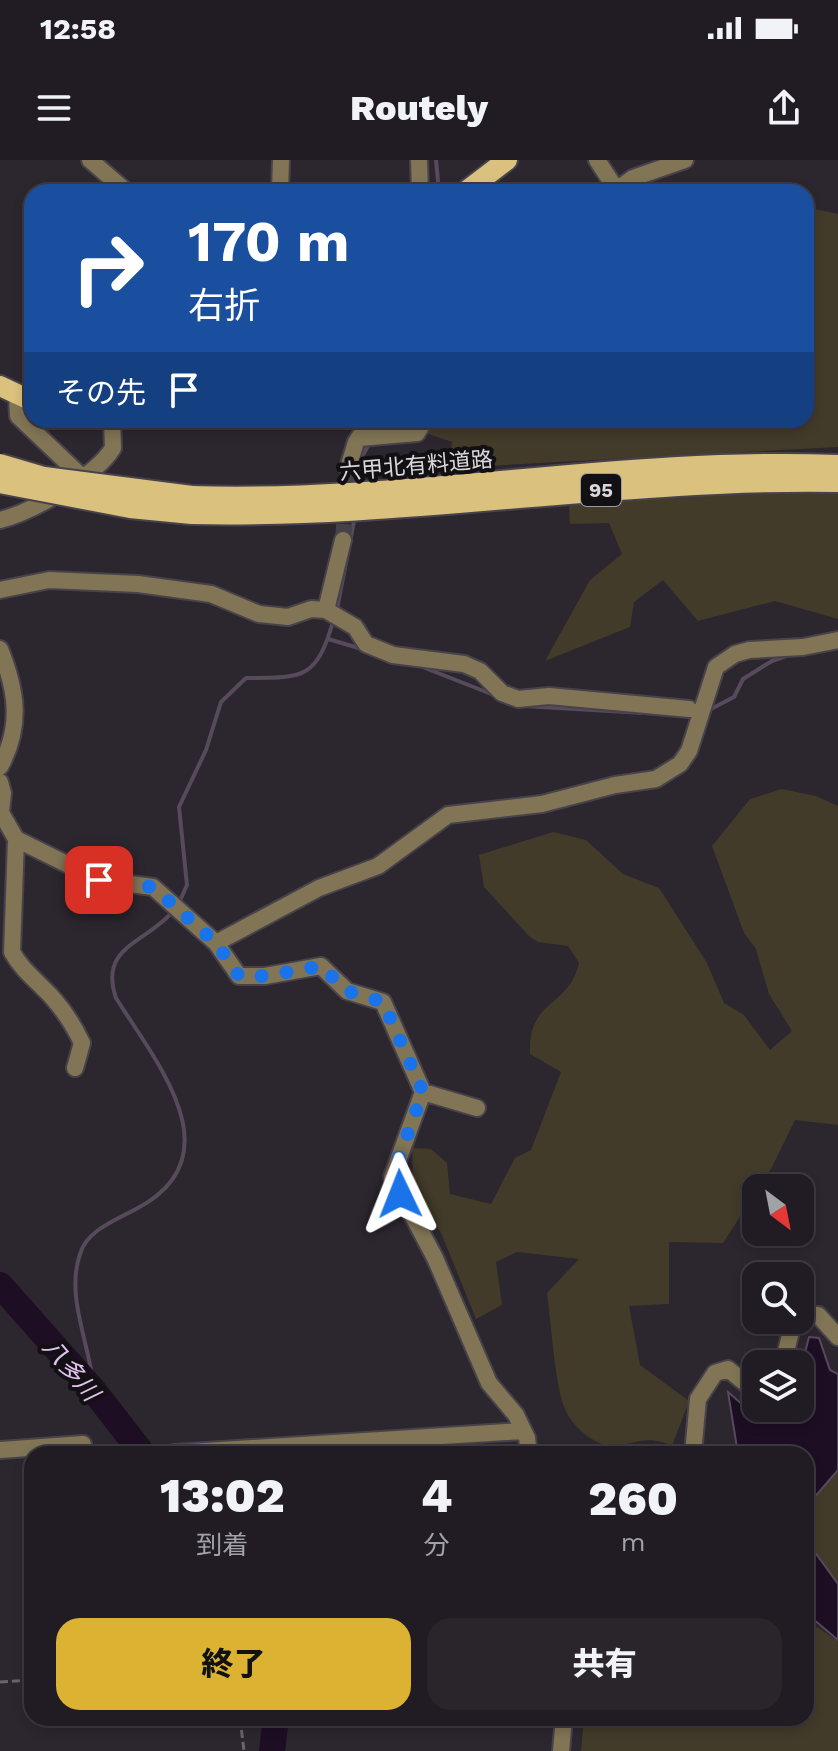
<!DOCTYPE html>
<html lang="ja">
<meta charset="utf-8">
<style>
:root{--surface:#211c23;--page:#29252b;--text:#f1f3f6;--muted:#a2a1a6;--line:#3e3a41;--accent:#dcb233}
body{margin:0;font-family:"Work Sans","Noto Sans JP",sans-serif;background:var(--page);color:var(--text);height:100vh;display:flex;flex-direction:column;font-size:30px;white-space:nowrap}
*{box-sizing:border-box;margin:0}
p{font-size:26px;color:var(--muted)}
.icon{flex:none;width:44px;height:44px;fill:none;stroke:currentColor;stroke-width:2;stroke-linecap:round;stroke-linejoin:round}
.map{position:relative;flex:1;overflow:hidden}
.panel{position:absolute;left:24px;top:1286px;width:790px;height:280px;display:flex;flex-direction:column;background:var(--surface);border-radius:24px;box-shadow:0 4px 12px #0003,0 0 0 2px var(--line)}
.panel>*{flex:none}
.banner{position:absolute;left:24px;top:24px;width:790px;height:244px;border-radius:24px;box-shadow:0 4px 12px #0003,0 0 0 2px var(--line);background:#1a4fa0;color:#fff;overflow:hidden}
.needle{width:52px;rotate:148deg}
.controls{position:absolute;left:742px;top:1014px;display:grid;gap:16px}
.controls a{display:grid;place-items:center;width:72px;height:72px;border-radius:16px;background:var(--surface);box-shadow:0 4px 12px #0003,0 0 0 2px var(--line);font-size:40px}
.pin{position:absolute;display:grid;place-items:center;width:68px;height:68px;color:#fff;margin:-34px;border-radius:16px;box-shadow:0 4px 12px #0006}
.me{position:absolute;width:88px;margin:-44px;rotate:358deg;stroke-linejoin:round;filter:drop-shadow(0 0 6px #0008)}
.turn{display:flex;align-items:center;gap:28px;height:168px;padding:0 32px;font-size:36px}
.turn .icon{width:104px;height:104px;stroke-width:2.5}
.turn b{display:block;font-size:56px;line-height:68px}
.then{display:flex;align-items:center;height:76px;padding:0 32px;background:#0003;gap:16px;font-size:30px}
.eta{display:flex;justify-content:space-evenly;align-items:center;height:136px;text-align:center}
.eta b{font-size:48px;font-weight:800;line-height:56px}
.action{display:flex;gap:16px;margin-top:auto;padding:16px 32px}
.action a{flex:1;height:92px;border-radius:24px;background:var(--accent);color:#111;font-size:32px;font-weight:800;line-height:92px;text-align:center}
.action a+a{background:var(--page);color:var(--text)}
.status{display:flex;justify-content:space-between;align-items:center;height:56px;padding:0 40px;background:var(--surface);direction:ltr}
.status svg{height:22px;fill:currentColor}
header{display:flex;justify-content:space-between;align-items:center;height:104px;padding:0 32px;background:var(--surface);font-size:36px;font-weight:800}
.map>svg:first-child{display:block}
.green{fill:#423b2a}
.water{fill:#1d0e24;stroke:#564a5c;stroke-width:2}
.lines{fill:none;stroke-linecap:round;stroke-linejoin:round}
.stream{stroke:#564a5c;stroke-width:4}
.river{stroke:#1d0e24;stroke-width:26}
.street-tunnel{stroke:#464149;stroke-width:16;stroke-dasharray:16 8;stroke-linecap:butt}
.street-casing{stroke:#48424b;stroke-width:20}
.primary-casing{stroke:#48424b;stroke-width:24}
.path{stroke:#6a656d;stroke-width:3;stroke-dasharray:8 4;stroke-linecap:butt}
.street{stroke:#817555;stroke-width:16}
.primary{stroke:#dbc17e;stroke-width:20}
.primary-bridge-casing{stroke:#48424b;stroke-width:24;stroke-linecap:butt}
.primary-bridge{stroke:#dbc17e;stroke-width:20}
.route{stroke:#1a73e8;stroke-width:14;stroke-dasharray:0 25.2}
.labels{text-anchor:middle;stroke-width:8;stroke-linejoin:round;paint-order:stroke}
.shield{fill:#131014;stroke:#9f9ba1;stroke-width:2}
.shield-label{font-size:20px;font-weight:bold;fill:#dbd7dd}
.street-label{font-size:22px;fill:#dbd7dd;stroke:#131014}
.water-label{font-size:24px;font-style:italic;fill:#e4c1f3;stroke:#131014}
</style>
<div class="status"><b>12:58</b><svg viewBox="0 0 49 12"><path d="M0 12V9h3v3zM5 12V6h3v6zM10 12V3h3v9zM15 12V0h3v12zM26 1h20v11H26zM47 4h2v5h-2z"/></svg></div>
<header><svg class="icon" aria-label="menu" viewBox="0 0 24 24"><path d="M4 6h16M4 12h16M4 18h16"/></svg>Routely<svg class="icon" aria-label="share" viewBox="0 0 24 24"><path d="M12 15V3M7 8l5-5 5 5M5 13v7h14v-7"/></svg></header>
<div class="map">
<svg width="838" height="1591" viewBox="0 0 838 1591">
<rect width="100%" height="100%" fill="#2c262f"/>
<path class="green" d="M806,47l32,7v233l-389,21 3,-26 -29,-10 7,-12h376z
M838,332v127l-63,-18 -77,20 -35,-41 -29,22 -4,25 -85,34 45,-81 32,-26 -13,-31 -39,1 -1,-19 99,-9z
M782,629l34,7 22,10v319l-43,-5 -23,47 -49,76 -54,-1v62l-40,2 11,59 49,36 -17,45c-31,-14 -41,3 -66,-1 -16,-3 -35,-21 -41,-36 -10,-22 -14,-88 -18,-116l32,-34 -62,-7 -21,10 6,43 -26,14 -34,-84 -29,-50 -1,-37 19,1 16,14 3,31 41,10 24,-46 16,-8 30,-78 -31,-18c-3,-55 39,-46 49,-91l-11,-17 -30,-4 -9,-6 -45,-49 -5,-32 74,-23 33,8 37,34 36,14 48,75 17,40 20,12 26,35 22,-19 -23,-37 -13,-45 -12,-16 -32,-87 38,-47z
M838,1310v114l-32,-44v-33z
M806,1460l32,21v110h-257l3,-33h222z"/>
<path class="water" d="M809,1177l10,1 11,32 8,4v96l-32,37v-53h-68l-10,-62 32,28 23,-12h17v-36z
M806,1380l32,44v56l-32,-27z"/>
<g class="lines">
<path class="stream" d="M436,0l3,32
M376,272l8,-12
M358,328l4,-32 8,-13
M337,449l18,-93
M328,479l34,10
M420,506l74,29
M524,546l171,10
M707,551l27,-14 9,-18 29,-18 17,-6
M179,743l8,-18 -8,-78 27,-57 15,-48 25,-24c59,0 71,1 88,-60
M94,1231c-3,-45 -29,-93 -14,-137 7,-24 36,-34 56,-45 101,-52 20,-147 -20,-211 -18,-53 32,-55 58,-88"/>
<path class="river" d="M0,1125l94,106 49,63
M272,1591l4,-33"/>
<path class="street-tunnel" d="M343,380l5,-72"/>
<g class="street-casing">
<path id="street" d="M90,0l37,32
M419,0l1,32
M597,0l19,29
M280,32l1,-32
M614,32l19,-14 52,-18
M17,236l1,20 64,61
M359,278l58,-5 8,-13
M348,308l8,-26 15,-22
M0,360c32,-8 96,-44 113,-72l-1,-28
M0,430l49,-10 89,4 73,10 48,20 29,3 23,-8 15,1 29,17 11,17 27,11 71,9 16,7 22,22 16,6 31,-3 140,13
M326,450l17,-70
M0,489c17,42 22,78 0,118
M0,622l3,11 -2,19
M0,651l16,28 83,41 54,7 63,56 103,-55 59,-22 70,-51 94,-11 73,-19 41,-6 24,-15 9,-13 27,-84 19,-13 14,-4 54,-3 35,-7
M16,679l-4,113c10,18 24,28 38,43 13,14 24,31 32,48l-7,25
M216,783l23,33h26l56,-10 26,25 36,11 40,90 -31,85 43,81 54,125 27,32 11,23 2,16
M423,932l54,16
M800,1158l18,-3 20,22
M783,1204l10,-41 5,-3
M0,1290l83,-6
M174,1293l348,-22
M693,1294l5,-55 17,-26 13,-4 28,23
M561,1591l3,-33"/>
</g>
<g class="primary-casing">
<path id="primary" d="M465,32l42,-32
M0,226l32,15
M192,336c216,7 430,-40 646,-31
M192,354c216,5 430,-36 646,-32"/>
</g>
<path class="path" d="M0,1522l32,-2
M240,1558l4,33"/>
<use href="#street" class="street"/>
<use href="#primary" class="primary"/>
<g class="primary-bridge-casing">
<path id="primary-bridge" d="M0,304l44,13 148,19
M0,323l130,25 62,6"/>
</g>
<use href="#primary-bridge" class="primary-bridge"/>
</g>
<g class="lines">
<path class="route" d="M99,720l54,7 63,56 23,33h26l56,-10 26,25 36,11 40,90 -31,85 8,17"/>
</g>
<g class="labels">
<rect class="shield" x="581" y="314" width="40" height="32" rx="6"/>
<g class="shield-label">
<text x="601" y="337">95</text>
</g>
<g class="street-label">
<text transform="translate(416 305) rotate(-5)" y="8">六甲北有料道路</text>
</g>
<g class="water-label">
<text transform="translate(71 1210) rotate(50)" y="8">八多川</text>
</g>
</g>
</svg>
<div class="controls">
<a><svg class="needle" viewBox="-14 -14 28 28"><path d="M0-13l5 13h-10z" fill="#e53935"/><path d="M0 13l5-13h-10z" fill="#a2a1a6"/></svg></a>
<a><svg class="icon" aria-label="search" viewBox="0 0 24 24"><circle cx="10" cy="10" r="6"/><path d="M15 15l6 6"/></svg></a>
<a><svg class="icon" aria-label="layers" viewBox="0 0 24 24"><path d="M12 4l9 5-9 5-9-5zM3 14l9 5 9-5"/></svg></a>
</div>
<div class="pin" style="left:99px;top:720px;background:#d93025"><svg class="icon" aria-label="arrive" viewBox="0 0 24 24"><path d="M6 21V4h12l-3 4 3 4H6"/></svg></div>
<svg class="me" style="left:400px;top:1034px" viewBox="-20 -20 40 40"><path d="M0-17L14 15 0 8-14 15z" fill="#1a73e8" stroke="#fff" stroke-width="4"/></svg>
<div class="banner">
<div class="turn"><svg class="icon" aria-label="right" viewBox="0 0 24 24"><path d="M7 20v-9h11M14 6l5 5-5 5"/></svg><div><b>170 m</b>右折</div></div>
<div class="then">その先<svg class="icon" aria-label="arrive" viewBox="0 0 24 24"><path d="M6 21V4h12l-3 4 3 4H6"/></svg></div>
</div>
<section class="panel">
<div class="eta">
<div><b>13:02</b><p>到着</p></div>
<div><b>4</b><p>分</p></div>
<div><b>260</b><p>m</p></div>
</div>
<div class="action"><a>終了</a><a>共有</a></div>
</section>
</div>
